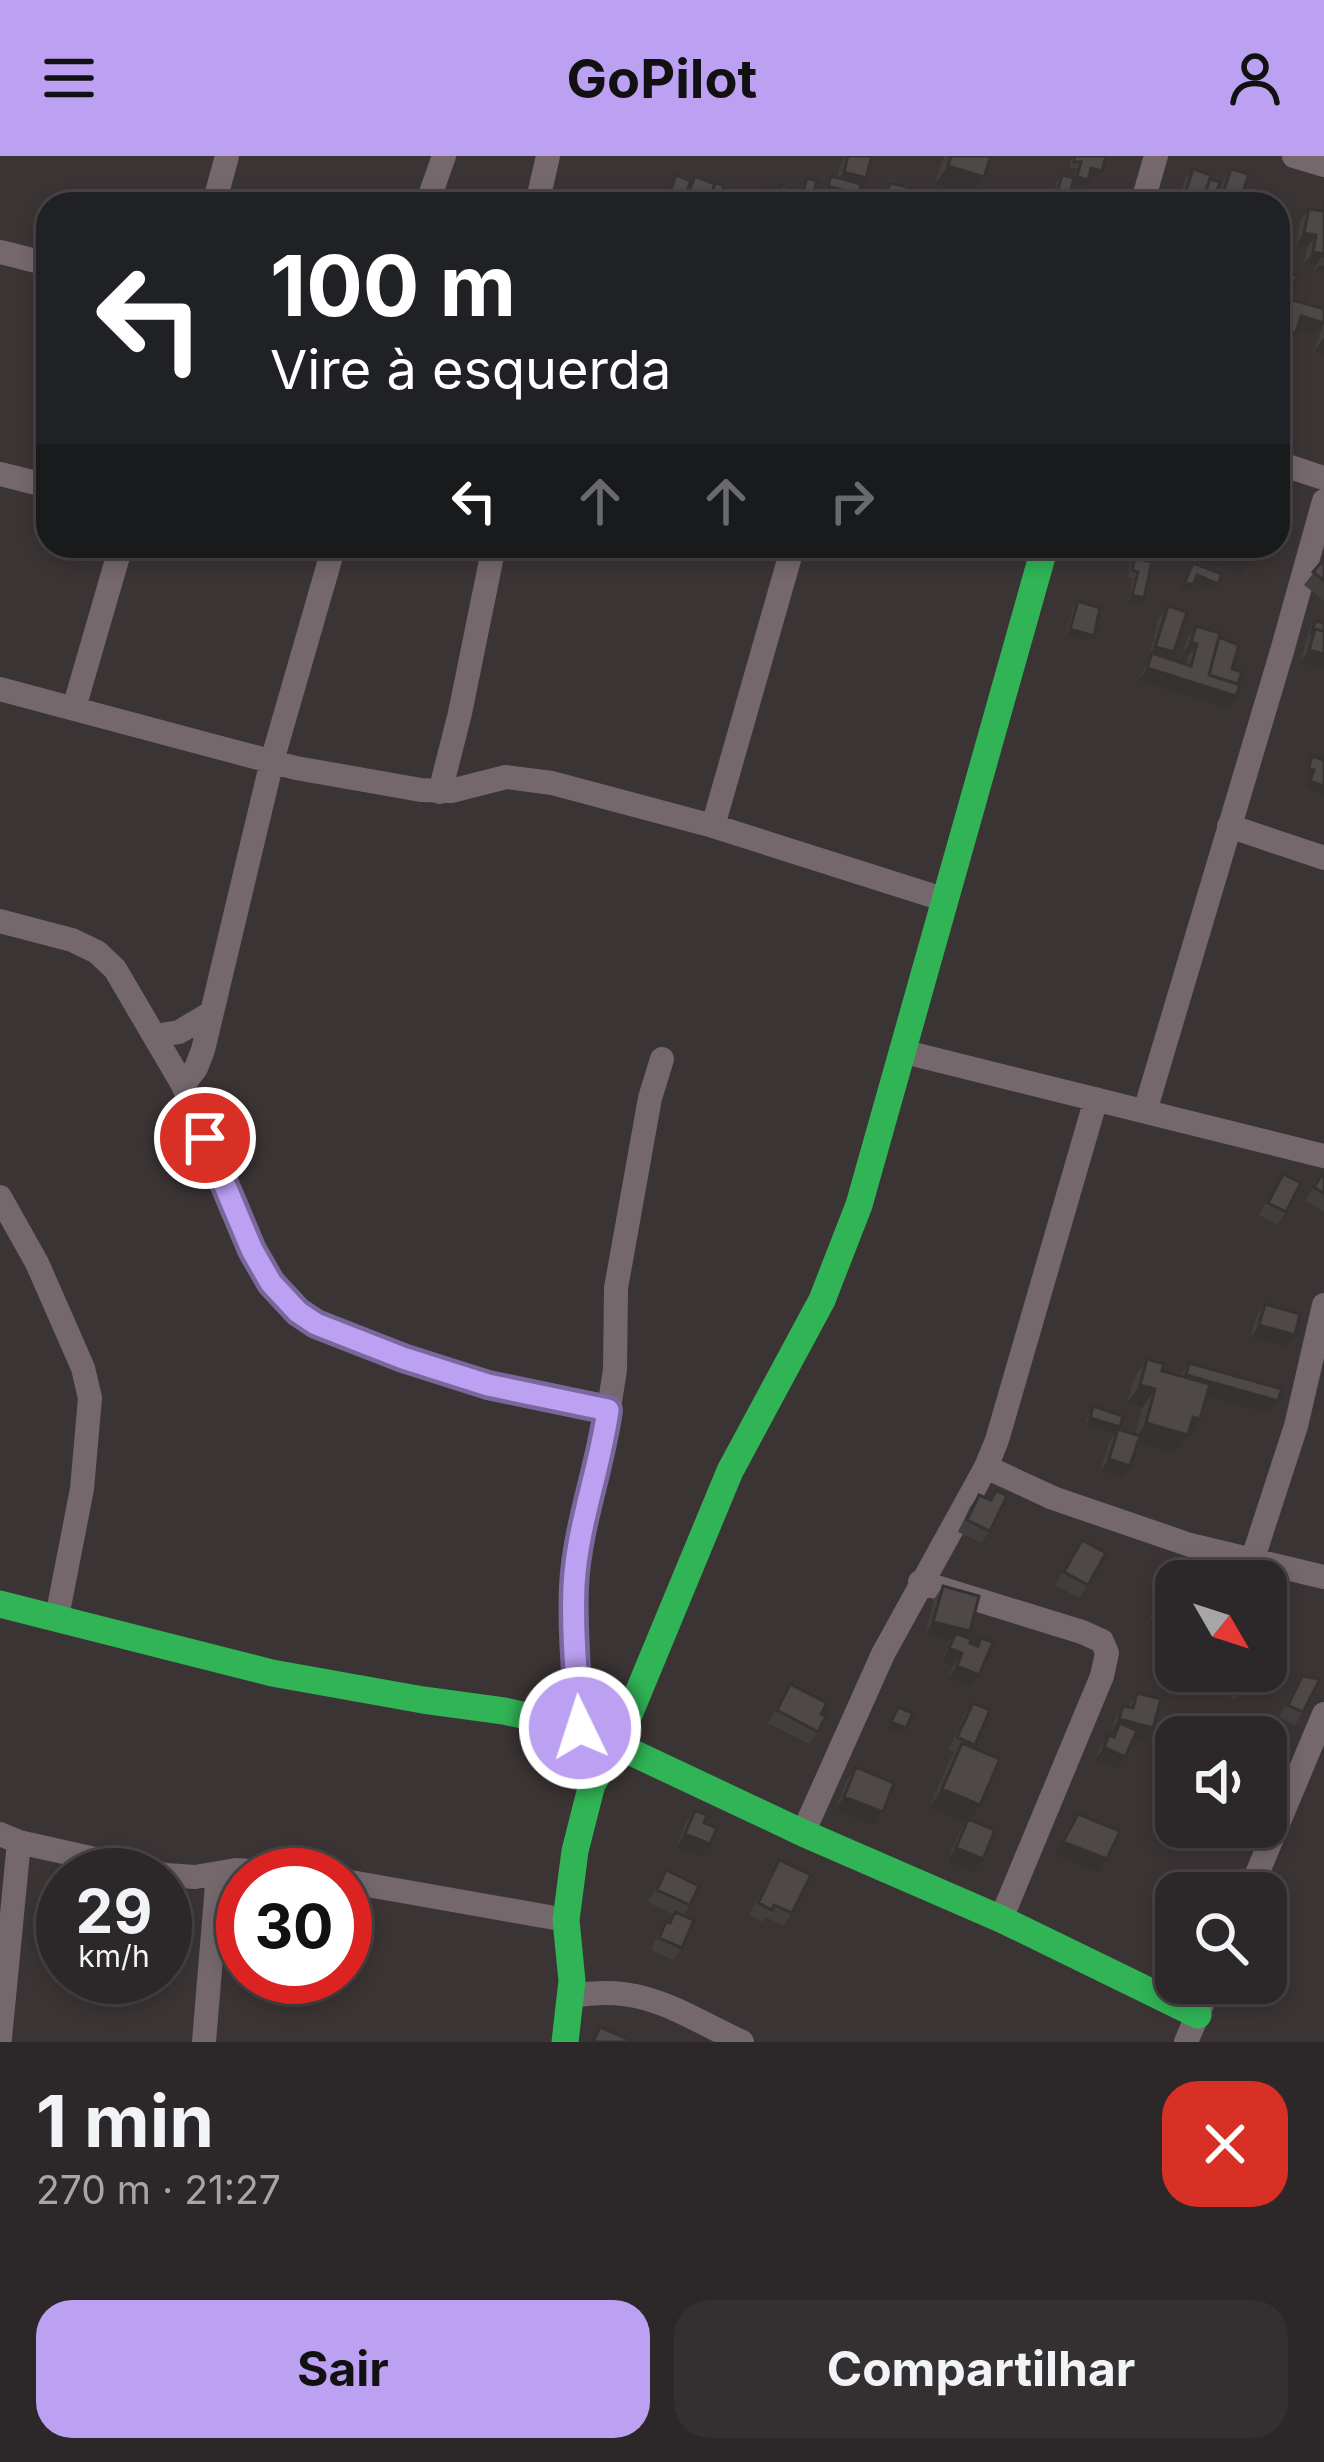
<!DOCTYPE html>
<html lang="pt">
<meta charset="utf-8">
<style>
:root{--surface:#2c2728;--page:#342f30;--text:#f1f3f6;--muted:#a6a5a8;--line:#484445;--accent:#bca0f2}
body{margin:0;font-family:Inter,sans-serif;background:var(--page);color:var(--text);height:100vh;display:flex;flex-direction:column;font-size:45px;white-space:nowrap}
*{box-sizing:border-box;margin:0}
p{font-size:39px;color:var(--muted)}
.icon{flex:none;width:66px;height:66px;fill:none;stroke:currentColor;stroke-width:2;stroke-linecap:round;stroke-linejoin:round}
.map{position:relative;height:1886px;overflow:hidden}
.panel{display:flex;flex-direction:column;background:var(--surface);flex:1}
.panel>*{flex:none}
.top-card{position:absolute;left:36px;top:36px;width:1254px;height:366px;border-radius:36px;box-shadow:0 6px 18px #0003,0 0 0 3px var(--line);background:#202124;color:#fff;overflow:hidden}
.needle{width:78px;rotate:129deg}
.controls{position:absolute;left:1155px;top:1404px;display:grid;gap:24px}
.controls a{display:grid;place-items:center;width:132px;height:132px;border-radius:24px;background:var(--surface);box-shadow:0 6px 18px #0003,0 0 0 3px var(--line);font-size:60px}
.speed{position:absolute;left:36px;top:1692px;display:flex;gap:24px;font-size:60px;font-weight:700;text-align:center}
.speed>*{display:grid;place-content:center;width:156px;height:156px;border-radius:50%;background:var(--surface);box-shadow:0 6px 18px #0003,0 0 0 3px var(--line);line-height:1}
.speed small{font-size:30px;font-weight:400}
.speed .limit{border:18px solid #d22;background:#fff;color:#111}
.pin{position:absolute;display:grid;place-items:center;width:102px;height:102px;color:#fff;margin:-51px;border:6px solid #fff;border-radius:50%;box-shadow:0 3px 12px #0007}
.me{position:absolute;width:132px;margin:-66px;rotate:356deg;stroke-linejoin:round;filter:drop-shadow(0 0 9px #0008)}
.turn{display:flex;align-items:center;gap:42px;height:252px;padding:0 36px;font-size:54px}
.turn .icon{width:156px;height:156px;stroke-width:2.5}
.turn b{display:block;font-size:84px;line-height:102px}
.lanes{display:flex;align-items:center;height:114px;padding:0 36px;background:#0003;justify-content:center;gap:60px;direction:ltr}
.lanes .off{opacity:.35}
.round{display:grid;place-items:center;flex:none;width:126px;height:126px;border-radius:36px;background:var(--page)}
.head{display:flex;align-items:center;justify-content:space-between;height:204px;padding:0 36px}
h1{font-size:72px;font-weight:700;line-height:90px}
.cta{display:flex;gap:24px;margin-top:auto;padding:24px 36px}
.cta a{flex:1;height:138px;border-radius:36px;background:var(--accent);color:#111;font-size:48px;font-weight:700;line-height:138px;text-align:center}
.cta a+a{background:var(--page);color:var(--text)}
header{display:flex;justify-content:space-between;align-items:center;height:156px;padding:0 36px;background:var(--accent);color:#111;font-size:54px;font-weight:700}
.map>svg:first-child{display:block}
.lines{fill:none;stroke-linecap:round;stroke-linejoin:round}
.street{stroke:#74686d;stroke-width:24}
.fast{stroke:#30b455;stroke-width:27}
.wall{fill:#433e3e}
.shaded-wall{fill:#373232}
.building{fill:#4e4848;stroke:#373232;stroke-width:3}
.route-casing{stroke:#7a689d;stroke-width:30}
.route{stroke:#bca0f2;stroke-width:21}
</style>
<header><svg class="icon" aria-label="menu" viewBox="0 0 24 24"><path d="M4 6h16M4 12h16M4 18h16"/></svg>GoPilot<svg class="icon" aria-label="person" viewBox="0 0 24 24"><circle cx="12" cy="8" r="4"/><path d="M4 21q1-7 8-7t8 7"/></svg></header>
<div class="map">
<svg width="1324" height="1886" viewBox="0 0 1324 1886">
<rect width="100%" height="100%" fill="#3b3435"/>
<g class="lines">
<path class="street" d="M1294,0l30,9
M214,48l13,-48
M427,48l17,-48
M537,48l11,-48
M1142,48l14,-48
M0,96l48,12
M1278,307l46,15
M0,318l48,12
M0,533l296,79 125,22 30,1 55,-14 46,6 161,43 233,74
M74,552l47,-162
M440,636l20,-79 34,-167
M713,670l80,-280
M1229,670l95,32
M0,765l72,19 25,12 18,17 68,116 69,165 18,33 28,29 18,13 87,33 85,27 121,25
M155,880l24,-4 32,-19
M901,895l423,105
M183,929l13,-17 7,-18 69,-289 62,-215
M1145,955l137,-460 42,-150
M0,1041l37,66 46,105 7,30 -8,91 -25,128
M986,1311l67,31 137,47 134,32
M1253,1402l43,-132 28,-121
M920,1426l162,50 20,9 5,12 -5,23 -101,243
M580,1572l-6,-145 13,-79 16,-58 12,-76 1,-82 34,-190 12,-39
M803,1677l80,-179 103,-187 11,-27 99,-341
M0,1678l19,8 147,33 29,2 41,-7 65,5
M345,1725l221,39
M1249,1737l75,-179
M573,1840c71,-13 108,18 169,46
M0,1882l19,-196
M204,1886l14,-169
M1186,1886l25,-59"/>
<path class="fast" d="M0,1448l272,69 151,27 81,11 76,17 223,105 198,86 197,96
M565,1886l7,-61 -6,-61 9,-69 17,-67 24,-38 114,-275 92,-171 37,-95 186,-659"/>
</g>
<path class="wall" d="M846,0h2l13,29 -3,10 5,9h-15l1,-4 -25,-8 3,-10 4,-6 6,1 4,-14z
M944,0h47l-7,21 -13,19 -36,-12z
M1073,0h33l-9,21 -8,-2 -6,12 -10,-3 4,-16h-7v-8z
M1193,13l17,10 2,25h-35l7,-22z
M1231,13l8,35h-24l8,-23z
M1062,19l5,29h-16l6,-22z
M890,23l10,7 9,9 14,5 5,-8 11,6 19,6h-79z
M1323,47l1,70 -9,-1 1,-6 -12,-2 3,-16 -11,-2 4,-25 9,-12 9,1z
M1290,139l-2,4 36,10v45l-10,-3 9,-26 -7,10 -19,-5 -10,16 -9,-3v-33l2,-3 -2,-1z
M1203,390h52l-13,28 -44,-12z
M1135,402l9,40 -4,6 -12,-2 5,-24 -5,-1 2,-12z
M1324,403v42l-20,-16z
M1078,445l16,35 -4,6 -24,-7 7,-28z
M1168,450l2,53 16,6 2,-9 -6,-2 5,-15 9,-13 23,11 19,47 -2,12 -8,13 -90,-28 10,-21 11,-42z
M1315,465l9,2v46l-24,-6 10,-36z
M1324,1016v40l-19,-12z
M1283,1018l3,38 -9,13 -18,-10z
M1265,1148l21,43 -36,-9 6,-21z
M1147,1203l15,12 18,5 9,-13 80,51 -62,-18 -7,23 -25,34 -37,-10 -8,23 -8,12 -22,-7 9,-29 6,-8 -30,-9 4,-12 4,-7 27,21 -2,2 17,6 7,-27 -15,-5 7,-25z
M996,1334l-6,41 -9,12 -23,-11 12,-25 9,-12 10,5z
M1082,1384l6,45 -9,13 -24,-13z
M943,1430l27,45 -4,6 4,6 6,3 5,-8 -2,37 -8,12 -23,-9 5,-12 -12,-5 9,-20 -25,-7 9,-35z
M1165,1436l11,5 -28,28 8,-20z
M1213,1515h41l-19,29 -29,-18z
M1302,1520l1,36 -8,13 -16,-8 15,-28z
M790,1528l31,30 -3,18 -9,12 -41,-21z
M1137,1537l16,35 -9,13 -10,-3 -9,19 -8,12 -22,-9 5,-13 9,-12 3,1 2,-3 -3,-1 4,-14 8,-12 5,1z
M973,1547l17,7 -17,37 -3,73 4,52 -27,-11 13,-30 5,-8 -36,-15 20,-47 6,-9 -6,-3 15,-34z
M1244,1558l32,10 -10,30v-17h-34l3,-10z
M856,1611l27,45 -9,13 -39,-15 12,-30z
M1171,1624l1,62 -21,-5 11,-45z
M695,1654l15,34 -8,13 -26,-10 10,-25z
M779,1704l13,53 -9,13 -17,-9 -3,5 -14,-7 22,-43z
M666,1714l24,35 -7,11 -1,32 -9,12 -22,-10 7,-16 16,-19 -26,-13z"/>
<path class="shaded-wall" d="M948,10l36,11 -13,19 -36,-12z
M1091,12l11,3 -5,6 -10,-3z
M844,16l22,6 -9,12 -22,-5z
M1077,21l11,3 -5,7 -10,-3z
M828,30l26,8 -5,6 -25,-8z
M802,39l10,3 -4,6 -10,-3z
M886,39l18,5 -3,4h-21z
M668,41l14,5 -1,2 -18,-1z
M1184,41l18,6 -23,1z
M1304,77l12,2 -9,13 -11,-2z
M1324,90v12l-2,-1 -6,9 -12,-2 9,-12z
M1319,109l5,1v7l-9,-1z
M1278,135l12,4 -10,12 -2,-1z
M1301,160l23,7 -8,12 -23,-6z
M1278,172l18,5 -9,13 -9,-3z
M1323,183h1v15l-10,-3z
M1206,393l45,13 -9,12 -44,-12z
M1197,419l21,9 -4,6 -22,-8z
M1185,426l8,3 -5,6 -7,-2z
M1132,439l12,3 -4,6 -12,-2z
M1070,473l24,7 -4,6 -24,-7z
M1191,486l6,2 -9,12 -6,-2z
M1155,491l19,5 -9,13 -13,-12 -5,6z
M1309,494l15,4v15l-24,-6z
M1147,512l89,28 -8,13 -90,-28z
M1310,625l14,5v8l-18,-7z
M1259,1169l36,10 -9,12 -36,-9z
M1186,1219l92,26 -9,13 -92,-26z
M1140,1229l15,4 -13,19 -15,-5z
M1193,1261l7,2 -25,34 -42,-11 13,-19z
M1090,1262l30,9 -5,7 -30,-9z
M1109,1303l21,7 -8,12 -22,-7z
M1156,1457l20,8v16l-28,-12z
M933,1466l37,9 -9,13 -5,-11 -6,8 -25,-7z
M949,1492l13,5 -9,13 -12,-5z
M957,1510l22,9 -8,12 -23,-9z
M1119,1563l34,9 -9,13 -28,-8 4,-10 -6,10 -3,-1z
M891,1566l15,6 -4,6 -15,-6z
M1104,1591l21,10 -8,12 -22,-9z
M942,1633l38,16 -13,19 -38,-16z
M844,1641l39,15 -9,13 -39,-15z
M1160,1668l20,5 -8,13 -21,-5z
M685,1678l25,10 -8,13 -26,-10z
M1063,1686l44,17 -8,13 -45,-18z
M956,1692l27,11 -9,13 -27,-11z"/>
<path class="building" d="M848,0h24l-6,22 -22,-6z
M951,0h40l-7,21 -36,-11z
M1074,0h32l-4,15 -11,-3 -3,12 -11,-3 4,-15h-7z
M1193,13l18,6 -9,28 3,1h-3l-18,-7z
M1231,13l18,5 -10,30h-20z
M676,19l15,6 -9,21 -14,-5z
M1062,19l12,3 -7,26h-13z
M695,20l20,8 -8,20h-10l-11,-4z
M831,20l30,8 -2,11 -31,-9z
M807,22l10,3 -5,17 -10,-3z
M1210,23l10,3 -8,22h-7l-3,-1z
M714,26l10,4 -6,18h-11l8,-20z
M890,27l21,5 -3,13 -3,-1 12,4h-14l1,-4 -18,-5z
M780,30l13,2 -1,5 -13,-3z
M767,31l28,6 -2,11h-30z
M928,36l12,3 -1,3 -9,-3 -5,7z
M1025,36l21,4 -2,8h-22z
M854,38l11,3 -2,7h-12z
M909,39l16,6 -2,3 -16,-3z
M930,39l28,9h-30z
M1323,47h1v51l-11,-2 3,-17 -12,-2 5,-24 13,2z
M1278,114l19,6 -7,19 -12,-4z
M1286,142l38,11v14l-23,-7 -5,17 -18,-5z
M1207,390h48l-4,16 -45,-13z
M1135,402l17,4 -8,36 -12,-3 6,-23 -6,-2z
M1324,403v22l-11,-9z
M1193,407l29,11 -4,10 -21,-9 -4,10 -8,-3z
M1078,445l22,7 -6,28 -24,-7z
M1168,450l19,6 -13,40 -19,-5z
M1315,465l9,2v8l-9,-2 -4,6z
M1196,470l24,7 -11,42 31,10 -4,11 -89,-28 5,-15 39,13 6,-22 -6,-2z
M1315,473l9,2v23l-15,-4z
M1219,481l20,8 -7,24 10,3 -4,12 -29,-9z
M1312,600l12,4v26l-14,-5 4,-11 -5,-2z
M1324,1016v22l-10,-7z
M1283,1018l18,9 -15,29 -18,-9z
M1265,1148l35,10 -5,21 -36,-10z
M1147,1203l17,5 -2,7 48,13 -10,35 -7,-2 -5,18 -42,-12 9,-34 -15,-4z
M1189,1207l93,26 -4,12 -92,-26z
M1093,1250l30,10 -3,11 -30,-9z
M1118,1273l22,7 -10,30 -21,-7z
M996,1334l11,6 -17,35 -23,-11 12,-25 12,5z
M1082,1384l24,13 -18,32 -24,-13z
M1224,1413l14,9 3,-5 12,7 -36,1z
M943,1430l36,10 -9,35 -37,-9z
M1165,1436l11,5v24l-20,-8z
M956,1477l15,6 -1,4 8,3 3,-8 12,4 -14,33 -22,-9 5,-13 -13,-5z
M1218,1515h36l-10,17z
M1302,1520l18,3 -17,33 -15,-7z
M790,1528l37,19 -6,11 5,2 -8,16 -41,-22z
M1137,1537l24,6 -8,29 -34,-9 4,-13 10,2z
M973,1547l17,7 -15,35 -18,-8z
M898,1551l15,6 -7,15 -15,-6z
M1244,1558l32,10 -9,28 -1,-15h-29z
M1120,1567l17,8 -12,26 -21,-10 5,-12 5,2z
M962,1587l38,16 -20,46 -38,-16z
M856,1611l38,16 -11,29 -39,-15z
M1171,1624l5,1v46h5l-1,2 -20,-5z
M695,1654l12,5 -3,8 13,5 -7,16 -25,-10z
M1078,1658l42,17 -13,28 -44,-17z
M968,1663l27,11 -12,29 -27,-11z
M779,1704l32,15 -19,38 -18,-8 -2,5 -14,-7z
M666,1714l33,16 -9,19 -33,-15z
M675,1756l19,8 -12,28 -23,-10 7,-16 4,1z
M600,1871l32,14v1h-39z"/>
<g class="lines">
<g class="route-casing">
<path id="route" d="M205,982l47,112 19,33 27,29 18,12 87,34 85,27 120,25c-8,59 -31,116 -34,176 -2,47 3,95 6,142"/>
</g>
<use href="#route" class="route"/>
</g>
</svg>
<div class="controls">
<a><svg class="needle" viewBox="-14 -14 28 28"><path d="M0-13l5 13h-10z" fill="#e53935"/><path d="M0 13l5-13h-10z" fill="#a6a5a8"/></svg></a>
<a><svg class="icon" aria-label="sound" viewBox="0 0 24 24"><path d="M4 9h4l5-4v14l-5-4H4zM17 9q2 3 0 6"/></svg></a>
<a><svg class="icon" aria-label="search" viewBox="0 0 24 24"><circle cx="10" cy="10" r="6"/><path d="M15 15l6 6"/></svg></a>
</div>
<div class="speed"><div>29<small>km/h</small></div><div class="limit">30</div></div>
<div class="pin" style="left:205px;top:982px;background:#d93025"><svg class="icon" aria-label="arrive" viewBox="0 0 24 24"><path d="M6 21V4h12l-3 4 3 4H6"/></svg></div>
<svg class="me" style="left:580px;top:1572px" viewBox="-20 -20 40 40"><circle r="17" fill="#bca0f2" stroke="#fff" stroke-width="3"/><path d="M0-11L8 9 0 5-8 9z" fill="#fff"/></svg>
<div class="top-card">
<div class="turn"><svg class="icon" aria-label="left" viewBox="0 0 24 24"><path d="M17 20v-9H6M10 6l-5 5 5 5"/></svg><div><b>100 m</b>Vire à esquerda</div></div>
<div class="lanes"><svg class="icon" aria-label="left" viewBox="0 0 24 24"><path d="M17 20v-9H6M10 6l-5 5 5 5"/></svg><svg class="icon off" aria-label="ahead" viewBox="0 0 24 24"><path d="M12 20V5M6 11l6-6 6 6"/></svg><svg class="icon off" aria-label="ahead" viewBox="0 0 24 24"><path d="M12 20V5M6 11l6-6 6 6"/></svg><svg class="icon off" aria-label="right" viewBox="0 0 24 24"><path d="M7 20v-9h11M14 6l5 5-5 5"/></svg></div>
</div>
</div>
<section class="panel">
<div class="head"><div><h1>1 min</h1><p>270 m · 21:27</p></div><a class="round" style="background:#d93025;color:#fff"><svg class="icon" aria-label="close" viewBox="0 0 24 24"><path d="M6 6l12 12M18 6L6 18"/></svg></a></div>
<div class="cta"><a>Sair</a><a>Compartilhar</a></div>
</section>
